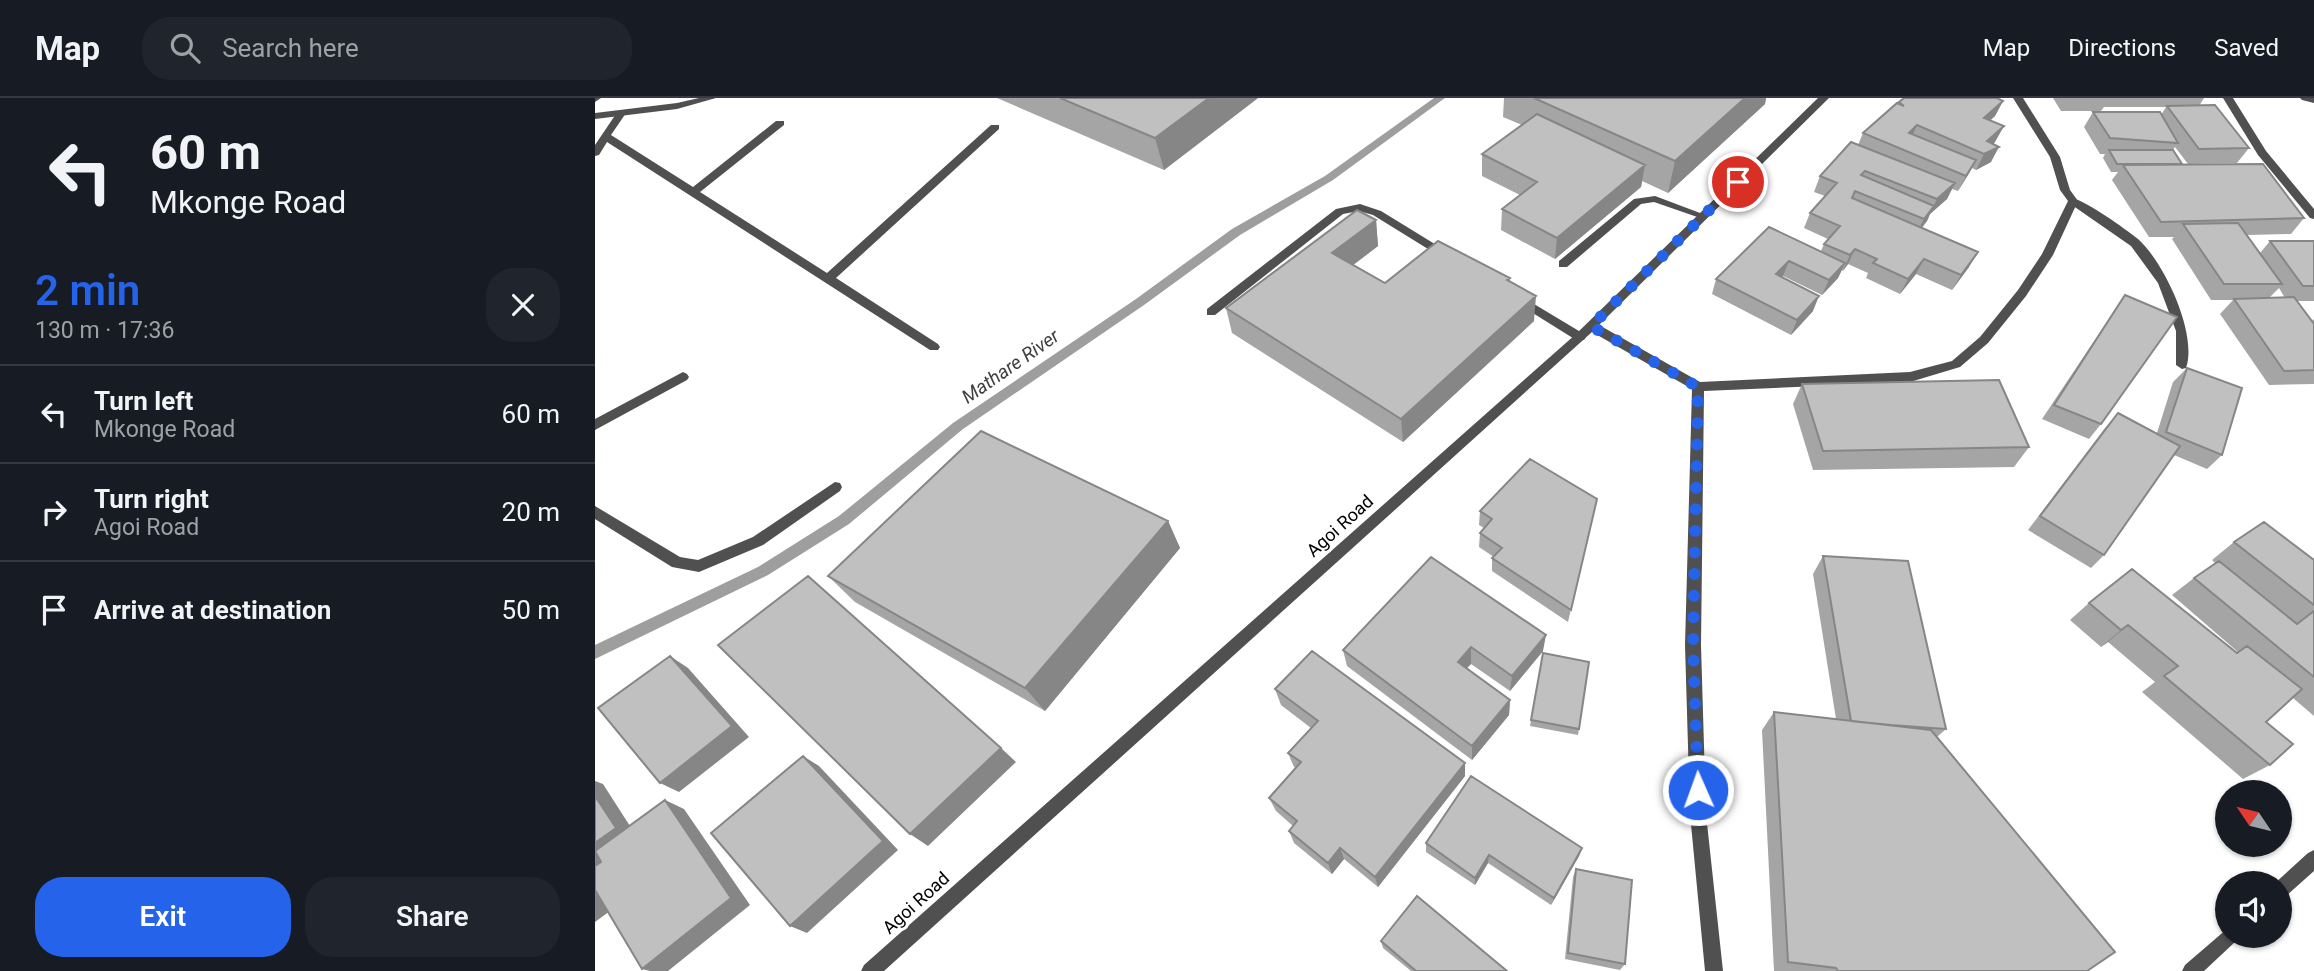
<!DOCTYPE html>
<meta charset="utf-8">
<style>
:root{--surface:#171b24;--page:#20242c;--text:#f1f3f6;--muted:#9ea1a6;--line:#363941;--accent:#2563eb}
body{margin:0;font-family:Roboto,sans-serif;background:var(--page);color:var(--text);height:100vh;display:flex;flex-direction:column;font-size:26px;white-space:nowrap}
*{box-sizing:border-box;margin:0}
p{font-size:23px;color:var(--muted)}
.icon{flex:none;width:38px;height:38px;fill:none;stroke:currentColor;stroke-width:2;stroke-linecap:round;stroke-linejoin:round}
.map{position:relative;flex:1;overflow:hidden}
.panel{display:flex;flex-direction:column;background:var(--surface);width:595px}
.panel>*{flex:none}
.hud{background:#171b24;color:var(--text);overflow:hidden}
.needle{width:46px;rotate:305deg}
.buttons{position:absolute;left:1620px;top:682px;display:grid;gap:14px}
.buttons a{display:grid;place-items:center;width:77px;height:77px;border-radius:50%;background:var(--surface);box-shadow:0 2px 5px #0004;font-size:35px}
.pin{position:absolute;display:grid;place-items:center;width:60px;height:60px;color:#fff;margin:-30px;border:4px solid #fff;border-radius:50%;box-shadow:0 2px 7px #0007}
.me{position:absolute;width:77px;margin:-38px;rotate:358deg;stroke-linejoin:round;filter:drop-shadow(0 0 5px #0008)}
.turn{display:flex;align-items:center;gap:24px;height:147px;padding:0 35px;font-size:32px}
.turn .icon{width:91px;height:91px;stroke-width:2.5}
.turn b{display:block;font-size:49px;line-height:60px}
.round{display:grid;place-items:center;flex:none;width:74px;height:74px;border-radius:28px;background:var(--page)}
.head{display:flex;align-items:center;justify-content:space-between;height:119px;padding:0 35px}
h1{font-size:42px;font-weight:600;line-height:52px;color:var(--accent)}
.button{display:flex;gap:14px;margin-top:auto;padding:14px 35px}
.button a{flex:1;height:80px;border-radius:28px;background:var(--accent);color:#fff;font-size:28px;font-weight:600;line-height:80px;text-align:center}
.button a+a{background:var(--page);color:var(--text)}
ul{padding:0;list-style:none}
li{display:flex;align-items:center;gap:21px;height:98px;padding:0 35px;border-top:2px solid var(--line)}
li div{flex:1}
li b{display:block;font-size:26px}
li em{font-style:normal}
header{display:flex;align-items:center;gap:42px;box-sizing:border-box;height:98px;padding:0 35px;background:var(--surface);border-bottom:2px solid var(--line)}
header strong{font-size:33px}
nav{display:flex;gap:38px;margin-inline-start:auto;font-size:24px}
.search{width:490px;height:63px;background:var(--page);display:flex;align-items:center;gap:18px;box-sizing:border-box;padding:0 24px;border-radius:28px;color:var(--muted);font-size:26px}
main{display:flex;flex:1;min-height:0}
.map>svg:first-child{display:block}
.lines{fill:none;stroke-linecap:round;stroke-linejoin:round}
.stream{fill:#9e9e9e;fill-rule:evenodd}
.service{fill:#505050;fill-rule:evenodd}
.minor{fill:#505050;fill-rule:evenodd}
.wall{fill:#a5a5a5;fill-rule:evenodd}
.shaded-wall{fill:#868686}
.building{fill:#c0c0c0;stroke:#868686;stroke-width:2}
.route{stroke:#2563eb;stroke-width:12;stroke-dasharray:0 21.6}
.labels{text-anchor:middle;stroke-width:6;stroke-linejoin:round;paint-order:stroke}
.street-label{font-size:18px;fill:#000;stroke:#fff}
.water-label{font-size:19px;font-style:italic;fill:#3f3f3f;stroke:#fff}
</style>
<header>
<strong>Map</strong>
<div class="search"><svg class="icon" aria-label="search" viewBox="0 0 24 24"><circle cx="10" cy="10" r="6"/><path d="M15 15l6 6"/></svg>Search here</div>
<nav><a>Map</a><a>Directions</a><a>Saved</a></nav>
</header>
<main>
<section class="panel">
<div class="hud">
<div class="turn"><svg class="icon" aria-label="left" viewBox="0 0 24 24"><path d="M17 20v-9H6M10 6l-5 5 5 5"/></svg><div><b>60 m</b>Mkonge Road</div></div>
</div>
<div class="head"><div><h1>2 min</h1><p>130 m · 17:36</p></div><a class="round"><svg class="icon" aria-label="close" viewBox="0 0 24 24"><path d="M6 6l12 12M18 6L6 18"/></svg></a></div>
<ul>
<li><svg class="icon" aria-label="left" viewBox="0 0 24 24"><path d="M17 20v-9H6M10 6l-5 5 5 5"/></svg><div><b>Turn left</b><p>Mkonge Road</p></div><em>60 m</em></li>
<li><svg class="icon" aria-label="right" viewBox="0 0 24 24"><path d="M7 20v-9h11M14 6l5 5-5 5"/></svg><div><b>Turn right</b><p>Agoi Road</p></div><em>20 m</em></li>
<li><svg class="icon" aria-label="arrive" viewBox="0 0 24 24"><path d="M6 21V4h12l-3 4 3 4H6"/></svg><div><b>Arrive at destination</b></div><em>50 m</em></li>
</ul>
<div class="button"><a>Exit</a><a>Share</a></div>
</section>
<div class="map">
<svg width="1719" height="873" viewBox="0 0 1719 873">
<rect width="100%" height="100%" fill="#fff"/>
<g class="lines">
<path class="stream" d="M839,0h11l-112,82 -93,55 -96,70 -181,124 -114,95 -81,51 -173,84v-14l163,-78 81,-51 114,-93 183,-124 96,-70 93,-53z"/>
<path class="service" d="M23,13l8,2 -15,22 82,52 83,-66h8v4l-84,67 127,81 164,-148h8v4l-163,149 102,66 2,3 -2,3h-8l-323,-208 -8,13 -4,1v-11z
M1060,98l53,20 -5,3 -49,-17 -13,2 -74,63h-8v-6l75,-62z
M1478,100c16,5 51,30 65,41 26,23 60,95 48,129l-4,1 -6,-4v-34l-18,-48 -27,-37 -62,-43v-4z
M765,106l21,7 70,43 -2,3h-8l-68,-42 -14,-4 -16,3 -128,101h-8v-6l129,-100z
M924,197l65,39 2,3 -2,3h-8l-61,-38 -2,-3z
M88,274l4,2 2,3 -2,3 -92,50v-11z
M240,384l5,1 2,4 -2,4 -77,54 -64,27 -27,-5 -77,-48v-13l85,51 18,3 55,-23z"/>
<path class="minor" d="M0,0h6l-6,4z
M104,0h17l-39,11 -82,10v-6l82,-10z
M1223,0h11l-230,227 101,57 210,-10 42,-11 28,-24 38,-47 24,-36 26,-53 -8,-11 -10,-33 -37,-59h10l37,59 10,33 8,11 -25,54 -27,41 -38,47 -28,24 -50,15 -206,9 -3,254 5,169 17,157h-18l-15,-157 -5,-169 7,-256 -100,-57 -708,639h-23l3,-6 712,-631z
M1628,0h10l33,53 48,58v10l-4,-1 -52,-63z
M1705,0h14v5l-12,-3z
M1719,752v21l-28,25 -6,3v-15h-6l34,-31z
M1633,830v8h10l-3,6 -31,29h-22l3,-6z"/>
</g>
<path class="wall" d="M402,0h261l-94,72z
M909,0h262l-1,6 -97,89 -26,-12 -1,6 -86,72 -54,-29 1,-21 18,-14 -38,-19v-22l40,-29 -19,-8z
M1458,0h151l-5,8 50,42 -12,15 -48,1 115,54 -13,16 -44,1 13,18 10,-12h44v60h-17l15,20 2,-2v65l-45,1 -49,-71 13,-14h-22l-39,-61 2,-2h-25l-37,-57 6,-8h-7l-8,-14 2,-4h-5l-16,-27 9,-15 68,3 5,-8h-62l-3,4h-40zM1580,49l13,17h-6l-9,-14zM1684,190l6,10h-16z
M1408,3l-8,15 -5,4 5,22 -2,2 -2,18 -15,8 -4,-2 -14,23 -6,-2 -5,10 -17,15 -3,7 -5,7 47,39 -17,23 -36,-16 -16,20 -34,-16 2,-5 -20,-9 -5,7 -1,-1 -4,8 -16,17 -39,-19 -1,1 31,34 -22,24 -79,-41 4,-15 105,-28 3,-7 4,-5 -24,-11 6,-15 15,-17 -11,-4 6,-16 38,-31 5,-12 36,-31z
M781,122l2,26 -25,19 32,18 125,-5v4l24,39 -131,121 -171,-109 -6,-25z
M1530,197l-24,129 -12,15 -47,-20 72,-108z
M1592,270l35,87 -15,14 -33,-14 -70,100 -13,13 -63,-38 77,-102 13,-15 39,20 16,-51z
M1207,286l227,63 -15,20 -201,3 -20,-66z
M1002,401l-29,123 -76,-51v-13l2,-1 -15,-10 1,-14 4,-5 -5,-3 1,-14z
M573,423l12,27 -135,163 -190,-109 -27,-26z
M1639,444l80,18v156l-21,-18 -27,24 4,43 -27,14 -101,-87 13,-10 -47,-40 -7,5 -31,-27 19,-17 148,50 1,-1 -66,-57 22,-17 21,-15 -3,-3z
M1228,458l123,173 -9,8 150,234h-313l-12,-241 12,-18 62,7 -23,-145z
M836,459l112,94 -33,40 -39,-27 -5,4 44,32 -1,15 -37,45 -125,-94 -4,-16z
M948,555l36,76 -1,6 -48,-9z
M680,591l190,74v13l-87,111 -34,-28 -12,15 -38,-31 -5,-12 4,-5 -17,-15 -7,-13 27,-30 -2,-1 -6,-14 23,-25 -30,-23z
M831,745l156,5 -3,8 -28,49 -63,-42 -13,22 -49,-33z
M981,771l49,95 -5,6 -55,-11 8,-82z
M786,843l126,30h-96l-28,-23z"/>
<path class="shaded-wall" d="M614,0h49l-94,72 -9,-32z
M1150,0h21l-1,6 -97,89 7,-32z
M1408,3l-8,15 -18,17 7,-15z
M1322,27l-7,16 -1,-8z
M1409,28l-9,16 -13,12 5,-13z
M1404,49l-8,15 -15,8 8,-16z
M1381,62l-8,15 -10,16 8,-15z
M1050,67l-4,22 -86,72 2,-21z
M1360,85l-8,16 -17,15 -3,7 -11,13 8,-15 9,-12 4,-8z
M781,122l2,26 -42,32 -4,-25z
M1260,151l-7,15 -5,7 7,-16z
M1383,154l-9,15 -17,23 9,-15z
M1329,161l-8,15 -16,20 8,-15z
M1194,163l-6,15 -13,13 6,-15z
M1250,165l-7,15 -16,17 7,-15z
M941,198l-2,25 -131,121 -2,-23z
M1224,198l-6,15 -22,24 6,-15z
M573,423l12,27 -135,163 -20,-23z
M1533,527l-20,17 -7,5 20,-17z
M951,537l-3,16 -33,40 2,-15z
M876,549v17l-13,14v-16z
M75,558l18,12 61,69 -70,55 -19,-9z
M915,602l-1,15 -37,45v-14z
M406,650l15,14 -88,84 -18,-12z
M208,658l16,10 79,84 -91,83 -17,-7z
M870,665v13l-87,111 -3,-10z
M0,683l8,3 34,53 -42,47z
M70,702l19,9 66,96 -82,66h-18l-8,-2z
M745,750l4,11 -12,15 -4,-11z
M987,750l-3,8 -28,49 3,-7z
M894,757l-1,8 -13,22v-7z
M0,789l15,24 -15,11z"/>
<path class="building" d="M465,0h149l-54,40z
M939,0h211l-70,63z
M1309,0h93l6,3 -19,17 20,8 -17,15 12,6 -15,7 -67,-29 -8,8 67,27 -10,16 -103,-43 34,-30 7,3 -5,-4z
M1620,7l34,43 -50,1 -32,-43z
M1498,14h67l18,31 -68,-5z
M942,16l108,51 -88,73 -55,-29 35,-27 -55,-28z
M1256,44l104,41 -18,16 -72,-28 -4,4 73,31 -10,13 -69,-28 -3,7 126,54 -17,23 -37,-16 -16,20 -35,-16 4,-4 -22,-10 -5,6 -26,-11 16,-18 -30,-13 27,-30 -17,-7z
M1514,52h64l9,14h-65z
M1668,66l41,54 -143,4 -38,-57z
M762,112l19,10 -44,33 53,30 53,-42 72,37 -3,2 29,16 -135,123 -175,-111z
M1643,125l44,61h-58l-41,-60z
M1174,129l76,36 -16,17 -40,-19 -13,13 43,22 -22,24 -81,-41z
M1675,143h44v45h-11z
M1530,197l52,22 -76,107 -47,-19z
M1699,199l20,27v46l-30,1 -50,-72z
M1592,270l55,20 -20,67 -56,-23z
M1404,282l30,67 -206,4 -21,-67z
M1523,315l62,33 -76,109 -64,-39z
M386,333l187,90 -143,167 -197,-112z
M935,361l67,40 -26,111 -79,-52 10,-10 -22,-15 12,-14 -12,-8z
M1669,424l50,38v45l-80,-63z
M1228,458l85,5 38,168 -55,-4 -40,-4z
M836,459l115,78 -34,41 -41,-29 -13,15 52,38 -38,46 -129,-96z
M1624,463l78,63 17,-13v66l-120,-99z
M1537,471l105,84 10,-7 55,43 -36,33 27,22 -23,21 -106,-89 14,-10 -50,-41 -7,5 -32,-27z
M213,478l193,172 -91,86 -192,-189z
M717,553l153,112 -90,114 -35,-29 -12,15 -39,-32 8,-10 -28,-23 32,-36 -13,-9 30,-32 -43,-32z
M948,555l46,9 -10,67 -48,-9z
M75,558l62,70 -72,57 -62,-75z
M1179,614l157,18 184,222 -28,19h-249l-2,-3 -48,-6z
M208,658l80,85 -93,85 -79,-93z
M876,678l111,72 -28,50 -65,-43 -14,23 -49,-35z
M0,698l21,32 -21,15z
M70,702l66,98 -89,71 -47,-79v-24l6,-4 -6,-11z
M981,771l56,11 -7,84 -57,-11z
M822,798l90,75h-91l-35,-30z"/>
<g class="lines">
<path class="route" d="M1103,692l-5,-145 5,-258 -107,-61 147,-144"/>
</g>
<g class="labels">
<g class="street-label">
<text transform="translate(745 428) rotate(-42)" y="6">Agoi Road</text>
<text transform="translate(321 805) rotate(-42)" y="6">Agoi Road</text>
</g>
<g class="water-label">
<text transform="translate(415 268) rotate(-35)" y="7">Mathare River</text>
</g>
</g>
</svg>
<div class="buttons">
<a><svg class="needle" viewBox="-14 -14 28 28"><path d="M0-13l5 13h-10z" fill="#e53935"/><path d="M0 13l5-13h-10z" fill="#9ea1a6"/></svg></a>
<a><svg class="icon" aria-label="sound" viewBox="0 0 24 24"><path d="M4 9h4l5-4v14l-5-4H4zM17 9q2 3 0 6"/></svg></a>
</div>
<div class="pin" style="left:1143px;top:84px;background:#d93025"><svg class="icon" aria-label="arrive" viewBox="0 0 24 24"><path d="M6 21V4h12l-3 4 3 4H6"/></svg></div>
<svg class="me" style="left:1103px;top:692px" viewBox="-20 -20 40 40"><circle r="17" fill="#2563eb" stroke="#fff" stroke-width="3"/><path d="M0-11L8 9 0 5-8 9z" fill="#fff"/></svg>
</div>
</main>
